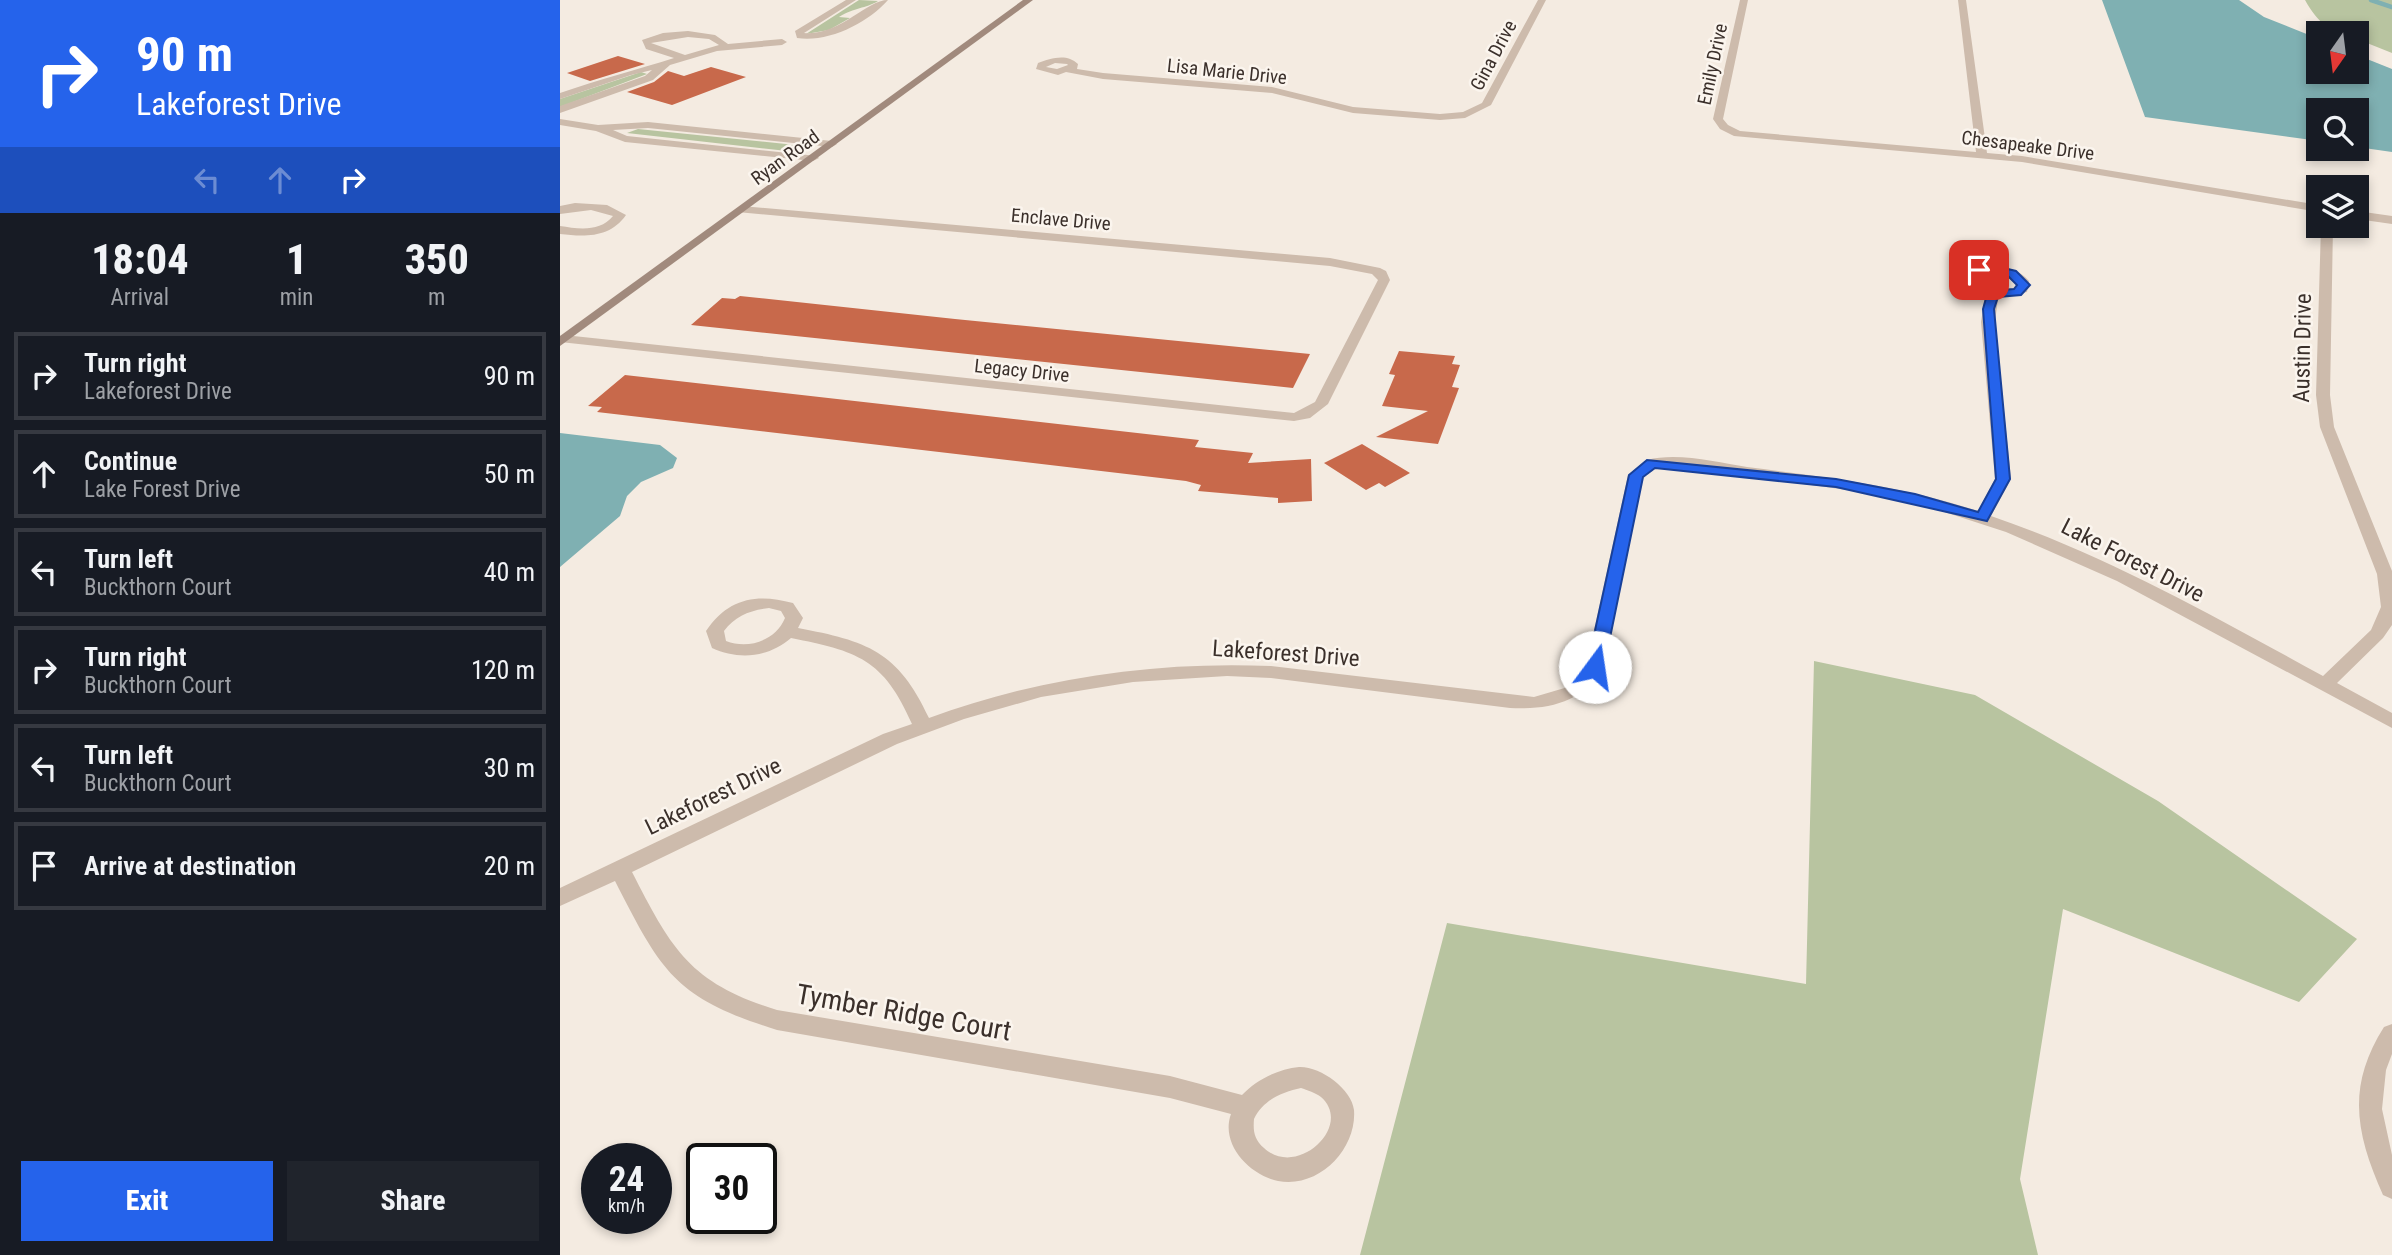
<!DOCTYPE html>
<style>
:root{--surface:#171b24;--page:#20242c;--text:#f1f3f6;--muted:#9ea1a6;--line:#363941;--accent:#2563eb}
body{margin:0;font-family:"Roboto Condensed",sans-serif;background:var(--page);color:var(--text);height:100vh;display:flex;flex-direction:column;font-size:26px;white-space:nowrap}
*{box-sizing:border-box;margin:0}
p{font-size:23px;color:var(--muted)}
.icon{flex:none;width:38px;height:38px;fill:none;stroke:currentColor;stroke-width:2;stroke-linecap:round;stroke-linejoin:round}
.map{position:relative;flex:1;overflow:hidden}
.details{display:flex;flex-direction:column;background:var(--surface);width:560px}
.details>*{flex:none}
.guide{background:#2563eb;color:#fff;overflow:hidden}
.needle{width:46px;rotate:194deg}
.fabs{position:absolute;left:1746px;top:21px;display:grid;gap:14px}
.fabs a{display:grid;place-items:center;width:63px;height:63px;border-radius:0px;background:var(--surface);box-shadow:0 4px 10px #0003;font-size:35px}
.speed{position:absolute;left:21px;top:1143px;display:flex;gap:14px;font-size:35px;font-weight:700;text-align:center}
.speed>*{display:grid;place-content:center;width:91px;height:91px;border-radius:50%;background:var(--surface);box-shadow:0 4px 10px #0003;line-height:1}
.speed small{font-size:18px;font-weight:400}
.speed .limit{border:4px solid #111;border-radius:10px;background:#fff;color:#111}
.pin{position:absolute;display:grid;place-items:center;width:60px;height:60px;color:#fff;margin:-30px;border-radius:14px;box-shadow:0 4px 10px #0006}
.me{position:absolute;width:77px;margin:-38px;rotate:14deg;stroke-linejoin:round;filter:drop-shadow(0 0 5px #0008)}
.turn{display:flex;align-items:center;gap:24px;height:147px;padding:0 21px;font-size:32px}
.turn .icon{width:91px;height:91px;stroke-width:2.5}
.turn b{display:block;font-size:49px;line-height:60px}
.lanes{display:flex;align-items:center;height:66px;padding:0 21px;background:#0003;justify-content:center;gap:35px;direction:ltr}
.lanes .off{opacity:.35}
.eta{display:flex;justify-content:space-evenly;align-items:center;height:119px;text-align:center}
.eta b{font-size:42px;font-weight:800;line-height:49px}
.action{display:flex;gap:14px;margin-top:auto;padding:14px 21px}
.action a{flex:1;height:80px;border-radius:0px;background:var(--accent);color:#fff;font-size:28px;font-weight:800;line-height:80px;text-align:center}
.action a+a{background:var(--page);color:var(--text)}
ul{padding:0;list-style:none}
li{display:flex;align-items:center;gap:21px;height:88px;margin:0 14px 10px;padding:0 7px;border:4px solid var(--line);border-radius:0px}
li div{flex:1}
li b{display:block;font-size:26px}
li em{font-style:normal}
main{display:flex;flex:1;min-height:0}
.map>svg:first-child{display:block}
.green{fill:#b8c4a0}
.water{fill:#7fb0b2}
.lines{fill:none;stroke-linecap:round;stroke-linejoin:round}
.stream{stroke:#7fb0b2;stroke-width:4.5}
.building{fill:#c8694b}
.street{fill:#cdbbac;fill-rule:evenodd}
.secondary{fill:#a18a7d;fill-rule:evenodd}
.route{fill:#2563eb;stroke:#184099;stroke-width:2}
.labels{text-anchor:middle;stroke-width:5;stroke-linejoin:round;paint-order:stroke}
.far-street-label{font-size:19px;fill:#3b302b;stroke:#fbf5ee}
.street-label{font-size:23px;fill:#3b302b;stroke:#fbf5ee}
.near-street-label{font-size:28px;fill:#3b302b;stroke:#fbf5ee}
</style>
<main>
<section class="details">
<div class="guide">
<div class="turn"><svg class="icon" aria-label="right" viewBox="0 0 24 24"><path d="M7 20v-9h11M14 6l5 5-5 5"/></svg><div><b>90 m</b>Lakeforest Drive</div></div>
<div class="lanes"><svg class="icon off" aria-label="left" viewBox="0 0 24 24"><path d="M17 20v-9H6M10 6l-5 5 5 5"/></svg><svg class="icon off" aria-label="ahead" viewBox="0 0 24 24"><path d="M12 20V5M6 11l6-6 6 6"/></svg><svg class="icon" aria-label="right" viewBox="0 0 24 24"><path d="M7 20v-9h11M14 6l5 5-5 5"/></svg></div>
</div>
<div class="eta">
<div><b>18:04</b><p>Arrival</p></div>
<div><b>1</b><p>min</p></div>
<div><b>350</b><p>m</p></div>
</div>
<ul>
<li><svg class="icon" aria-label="right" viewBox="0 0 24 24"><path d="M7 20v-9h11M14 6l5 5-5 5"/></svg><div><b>Turn right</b><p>Lakeforest Drive</p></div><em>90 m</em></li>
<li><svg class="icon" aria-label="ahead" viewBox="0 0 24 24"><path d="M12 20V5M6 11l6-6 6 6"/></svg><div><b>Continue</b><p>Lake Forest Drive</p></div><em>50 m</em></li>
<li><svg class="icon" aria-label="left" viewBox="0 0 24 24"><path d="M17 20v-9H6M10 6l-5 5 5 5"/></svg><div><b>Turn left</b><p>Buckthorn Court</p></div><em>40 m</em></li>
<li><svg class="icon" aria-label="right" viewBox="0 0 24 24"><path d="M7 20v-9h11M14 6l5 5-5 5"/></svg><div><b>Turn right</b><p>Buckthorn Court</p></div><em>120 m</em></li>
<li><svg class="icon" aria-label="left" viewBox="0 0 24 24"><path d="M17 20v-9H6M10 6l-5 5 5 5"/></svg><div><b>Turn left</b><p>Buckthorn Court</p></div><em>30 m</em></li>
<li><svg class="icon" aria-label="arrive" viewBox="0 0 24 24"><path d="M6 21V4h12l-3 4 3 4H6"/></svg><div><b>Arrive at destination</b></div><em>20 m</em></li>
</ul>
<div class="action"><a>Exit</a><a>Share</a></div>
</section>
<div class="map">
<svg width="1832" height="1255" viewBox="0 0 1832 1255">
<rect width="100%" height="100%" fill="#f4ebe1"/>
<path class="green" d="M299,0l19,1c-13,8 -23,6 -39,16l11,1 -21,12 -23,4z
M1745,0h87v53l-35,-14v-6c-28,0 -39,-10 -52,-33z
M81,72l6,2 -87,33v-8z
M78,129l148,15 13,3 -12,4 -160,-18z
M1254,661l161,34 183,106 199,138 -58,63 -236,-93 -43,270 18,76h-678l87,-332 359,61z"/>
<path class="water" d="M1542,0h137l25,17 55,22v33h38v-17l35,14v83l-35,-5v-37h-38v31l-174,-24z
M0,433l100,12 17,13 -4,10 -32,14 -14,14 -7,20 -60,51z"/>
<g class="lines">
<path class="stream" d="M1811,0l21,7"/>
</g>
<path class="building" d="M58,56l27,8 -55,17 -23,-8z
M151,67l35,10 -74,28 -45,-13 27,-10 14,-11 16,5z
M180,296l215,23 355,35 -17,34 -602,-63 31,-27 13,1z
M839,351l56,5 -3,8 8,1 -8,22 7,1 -21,56 -62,-7 52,-26 -46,-5 13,-31 -6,-1z
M65,375l574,65 -4,7 58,6 -5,10 63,-4 1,42 -34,2v-5l-80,-7 3,-6 -15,-4 -589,-69 5,-5 -14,-1z
M802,444l48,29 -25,14 -6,-4 -13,7 -42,-27z"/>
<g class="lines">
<path class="street" d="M286,0h10l-52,33c36,3 62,-33 84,-33 -20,23 -60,43 -91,38l-2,-7z
M978,0h8l-55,105 -26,13 -25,2 -87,-7 -81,-20 -169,-14 -37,-7 -8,3 -22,-6 2,-6c13,-5 29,-10 40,1l-1,5 26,4 169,14 81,20 87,7 23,-2 19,-9zM495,63l12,1 1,1 -11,4 -11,-2z
M1180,0h8l-25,119 5,6 12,6 236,21 -18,-152h8l21,153 35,3 297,49v7l-297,-50 -288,-26 -14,-7 -7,-10z
M128,31l27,4 13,9 54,-5 5,3 -5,3 -65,6 -47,14 -17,15 -93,33v-7l85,-30 7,-6 -21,5 -71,24v-6c38,-13 79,-24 114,-35l-28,-9 -4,-9 21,-7zM128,37l21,2 10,6 -34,10 -34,-12z
M0,119l38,6 50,-3 184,19 5,3 -5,3 -184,-19 -35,2 14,6 190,20 2,2 -6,3 -188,-19 -29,-11 -36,-6z
M15,203l32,2 19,10c-16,23 -41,22 -66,19v-8c19,3 40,6 53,-10l-22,-6 -31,4v-8z
M181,206l589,52 50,10 6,3 4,9 -62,124 -18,14 -16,3 -734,-79v-6l4,-1 730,78 21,-11 63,-122 -6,-6 -42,-8 -593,-54 -2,-2z
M1797,211l35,5v8l-35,-5z
M1761,226h12l-3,169 4,32 58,144v54l-9,13 -46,45 55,30v15l-275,-147 -111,-49 -80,-26 -64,-14 -152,-21 -54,-3 -13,9 -39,190c-21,35 -54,43 -94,41l-239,-30 -44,-2 -94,6 -92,15 -77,22 -67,25 -265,128c40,78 58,111 145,138l393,66 72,19c14,-15 36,-26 57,-28 21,-1 53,22 55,43 3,39 -35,79 -76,71 -29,-6 -58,-37 -47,-67l-61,-16 -393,-68c-102,-32 -115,-57 -162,-149l-55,25v-18l323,-154 29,-10c-28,-65 -55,-73 -121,-86 -23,20 -53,22 -79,10l-6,-17c22,-33 51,-38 87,-28l10,15 -5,10c69,13 100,23 131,90 108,-40 226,-57 342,-52l263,31 34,-10 18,-20 42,-192 19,-15c30,-8 70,2 100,7 78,10 156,19 231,44l17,-32 -14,-157 4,-26 -10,-4 -12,-12 3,-7c21,-8 46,-11 63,8l-2,11 -29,6 -3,24 16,157 -20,37c117,40 224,101 332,160l48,-46 10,-23 -4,-33 -57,-147 -4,-32zM1428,273l14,2 14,7v5c-15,7 -29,3 -41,-7zM209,608l12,3 4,7c-9,22 -36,32 -59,23l-2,-10c11,-15 26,-21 45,-23zM741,1088c6,2 15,5 20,9 33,29 -24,82 -57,51 -10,-9 -11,-17 -10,-29 9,-19 28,-27 47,-31z
M1832,1024v30l-6,16 -4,39 10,46v44l-9,-4c-27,-61 -37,-108 1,-168z"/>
<path class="secondary" d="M463,0h10l-473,346v-10z"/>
</g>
<path class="route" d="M1435,266l21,5 14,14 -9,10 -23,2 -4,12 16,170 -23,42 -151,-34 -181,-19 -12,9 -39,190 -9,6 -6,-2 -2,-4 42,-192 18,-15 189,19 79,15 63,18 18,-33 -13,-170 5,-18 26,-2 3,-4 -9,-9 -35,-6z"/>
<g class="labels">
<g class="far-street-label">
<text transform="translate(933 55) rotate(-62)" y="7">Gina Drive</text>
<text transform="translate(1152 64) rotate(-78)" y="7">Emily Drive</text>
<text transform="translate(667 71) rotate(6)" y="7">Lisa Marie Drive</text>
<text transform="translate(1468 145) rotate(7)" y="7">Chesapeake Drive</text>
<text transform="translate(225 157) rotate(-36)" y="7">Ryan Road</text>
<text transform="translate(501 219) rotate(5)" y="7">Enclave Drive</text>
<text transform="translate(462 370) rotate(6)" y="7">Legacy Drive</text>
</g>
<g class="street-label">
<text transform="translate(1742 348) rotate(-89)" y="8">Austin Drive</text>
<text transform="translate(1573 560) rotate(27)" y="8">Lake Forest Drive</text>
<text transform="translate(726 653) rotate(4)" y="8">Lakeforest Drive</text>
<text transform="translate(153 796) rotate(-26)" y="8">Lakeforest Drive</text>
</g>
<g class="near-street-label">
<text transform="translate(344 1012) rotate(10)" y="10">Tymber Ridge Court</text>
</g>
</g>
</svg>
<div class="fabs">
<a><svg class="needle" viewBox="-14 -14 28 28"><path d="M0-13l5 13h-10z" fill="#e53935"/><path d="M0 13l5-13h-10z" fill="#9ea1a6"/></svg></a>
<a><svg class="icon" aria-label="search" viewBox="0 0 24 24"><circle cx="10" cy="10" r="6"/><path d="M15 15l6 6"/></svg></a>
<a><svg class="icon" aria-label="layers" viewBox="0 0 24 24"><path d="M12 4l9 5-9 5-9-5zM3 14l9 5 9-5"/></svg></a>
</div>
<div class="speed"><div>24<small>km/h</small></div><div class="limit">30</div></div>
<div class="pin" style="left:1419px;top:270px;background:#d93025"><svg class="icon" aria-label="arrive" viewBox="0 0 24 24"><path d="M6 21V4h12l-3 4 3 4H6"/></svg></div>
<svg class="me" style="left:1035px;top:667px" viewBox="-20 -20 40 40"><circle r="19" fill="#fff"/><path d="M0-13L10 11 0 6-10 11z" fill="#2563eb"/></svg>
</div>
</main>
